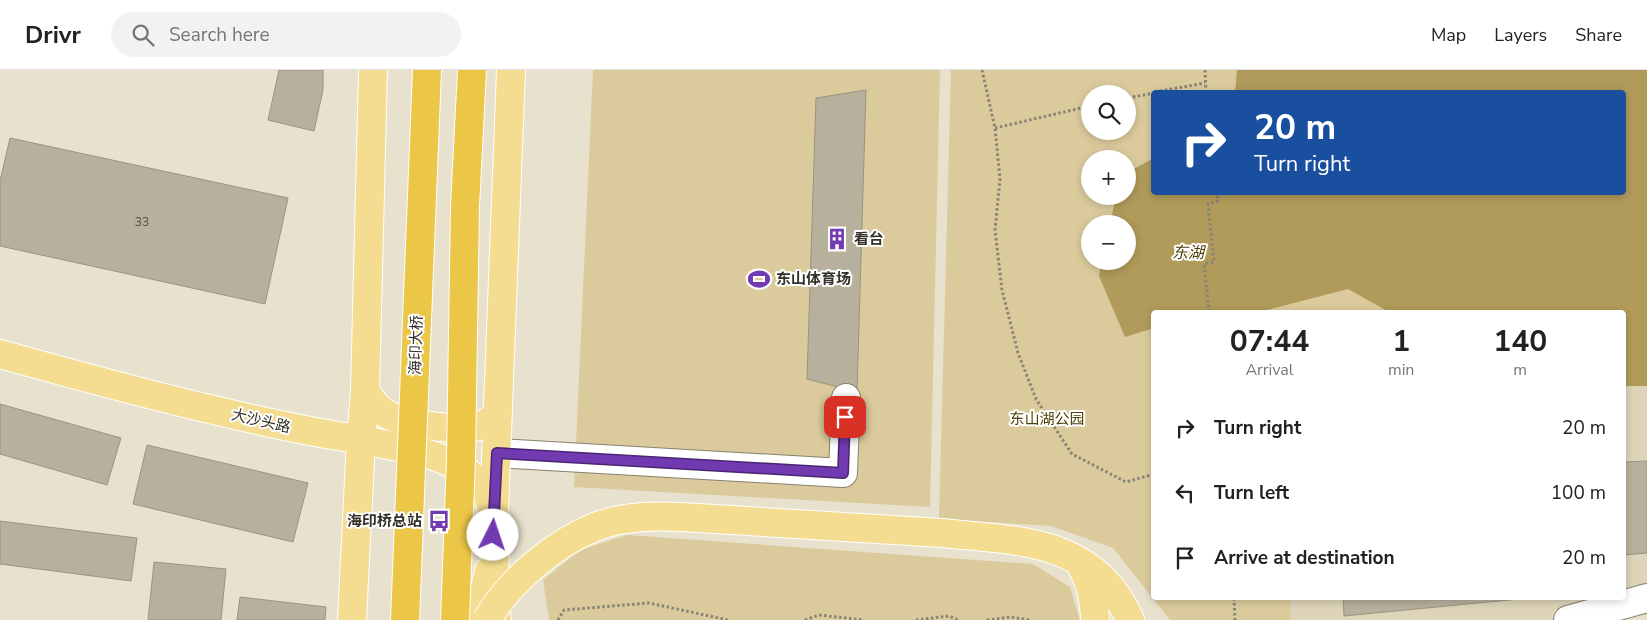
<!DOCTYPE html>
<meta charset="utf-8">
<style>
:root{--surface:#fff;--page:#f2f2f2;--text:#222;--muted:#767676;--line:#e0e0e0}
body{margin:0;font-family:"Nunito Sans","Noto Sans SC",sans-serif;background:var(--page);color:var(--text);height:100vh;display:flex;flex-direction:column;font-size:19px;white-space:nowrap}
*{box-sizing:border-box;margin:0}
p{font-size:16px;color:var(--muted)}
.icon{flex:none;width:28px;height:28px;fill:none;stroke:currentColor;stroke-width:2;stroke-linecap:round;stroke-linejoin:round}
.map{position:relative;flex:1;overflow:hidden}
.sheet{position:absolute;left:1151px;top:240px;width:475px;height:290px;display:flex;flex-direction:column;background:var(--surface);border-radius:5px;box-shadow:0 2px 8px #0003}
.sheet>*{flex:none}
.top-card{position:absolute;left:1151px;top:20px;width:475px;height:105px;border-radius:5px;box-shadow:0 2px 8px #0003;background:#1a4fa0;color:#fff;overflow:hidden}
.tools{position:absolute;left:1081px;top:15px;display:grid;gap:10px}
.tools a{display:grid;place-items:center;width:55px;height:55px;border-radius:50%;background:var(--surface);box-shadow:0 2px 8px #0003;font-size:25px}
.pin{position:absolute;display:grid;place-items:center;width:42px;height:42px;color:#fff;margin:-21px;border-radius:10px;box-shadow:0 2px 8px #0006}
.me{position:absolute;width:55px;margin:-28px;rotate:4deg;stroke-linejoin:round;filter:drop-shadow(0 0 4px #0008)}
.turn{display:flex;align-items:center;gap:18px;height:105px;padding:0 20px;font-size:22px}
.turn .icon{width:65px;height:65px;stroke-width:2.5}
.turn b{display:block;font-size:35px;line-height:42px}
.eta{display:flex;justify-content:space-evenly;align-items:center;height:85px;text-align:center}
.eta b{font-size:30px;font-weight:700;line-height:35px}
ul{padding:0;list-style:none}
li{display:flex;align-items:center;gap:15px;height:65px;padding:0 20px}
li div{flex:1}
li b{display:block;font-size:19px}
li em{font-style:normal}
header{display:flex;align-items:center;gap:30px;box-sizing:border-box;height:70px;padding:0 25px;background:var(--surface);border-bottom:1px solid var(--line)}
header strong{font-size:24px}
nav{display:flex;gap:28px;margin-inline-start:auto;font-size:18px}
.search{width:350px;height:45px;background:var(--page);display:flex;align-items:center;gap:12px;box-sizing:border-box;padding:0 18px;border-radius:28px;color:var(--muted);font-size:19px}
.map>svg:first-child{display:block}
.built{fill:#ddd4b9}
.green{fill:#dbcb9c;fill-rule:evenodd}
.water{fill:#b19b5a}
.building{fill:#b7b09d;stroke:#9a9481}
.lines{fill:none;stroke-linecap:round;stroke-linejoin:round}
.minor-casing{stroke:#87816e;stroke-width:30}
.major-casing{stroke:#fff;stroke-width:30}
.path{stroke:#888476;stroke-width:3;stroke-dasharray:2.5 2.5;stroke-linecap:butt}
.minor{stroke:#fff;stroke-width:28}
.major{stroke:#f4dd91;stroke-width:28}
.major-bridge-casing{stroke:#fff;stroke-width:30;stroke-linecap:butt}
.highway-bridge-casing{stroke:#fff;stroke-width:30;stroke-linecap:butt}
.major-bridge{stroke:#f4dd91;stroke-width:28}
.highway-bridge{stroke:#ecc647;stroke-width:28}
.route-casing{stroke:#4a2672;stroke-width:12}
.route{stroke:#723ab0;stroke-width:9}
.labels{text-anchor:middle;stroke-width:4;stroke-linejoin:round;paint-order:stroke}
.number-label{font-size:12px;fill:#535045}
.poi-label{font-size:15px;font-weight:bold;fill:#323028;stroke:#fff;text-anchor:start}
.street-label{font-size:15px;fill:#323028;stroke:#fff}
.park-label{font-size:15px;fill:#4f400a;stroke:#fff}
.water-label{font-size:16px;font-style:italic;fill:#4d3d06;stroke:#fff}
</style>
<header>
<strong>Drivr</strong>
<div class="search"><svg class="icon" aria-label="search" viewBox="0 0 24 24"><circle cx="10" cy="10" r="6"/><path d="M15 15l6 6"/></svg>Search here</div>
<nav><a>Map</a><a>Layers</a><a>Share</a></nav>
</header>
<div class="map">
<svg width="1647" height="550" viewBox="0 0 1647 550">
<rect width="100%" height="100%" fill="#e8e1cd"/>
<path class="built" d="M1624,316h23v229l-61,5h-295l-1,-22h334z"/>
<path class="green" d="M593,0h347l-10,437 -356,-20z
M951,0h696v316l-23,1v-75h-470v286h136l1,22h-121l-57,-72 -62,-22 -112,-7zM1154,22h470v100h-470zM1090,24h38v37h-38zM1090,89h38v37h-38zM1090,154h38v37h-38z
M627,465l406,29 37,23 10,33h-531l-6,-40 37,-30z"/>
<path class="water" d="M1237,0h410v316h-23v-74h-235l-41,-23 -89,23 -45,-2 -8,2h-52v16l-29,9 -26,-61 3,-15h26v-37h-18l6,-28h12v-24l26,-14v34h470v-100h-389z"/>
<path class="building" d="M279,0h44v20l-9,41 -46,-11z
M866,20l-9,302 -50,-13 9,-281z
M10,68l278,60 -23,106 -265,-58v-65z
M0,334l121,34 -14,47 -107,-31z
M147,375l161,38 -15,59 -160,-38z
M1647,391v92l-23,2v-93z
M0,451l137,17 -6,43 -131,-17z
M154,492l72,7 -5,51h-73z
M240,527l86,10 -1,13h-88z
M1343,528h186l-185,18z"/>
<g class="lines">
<g class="minor-casing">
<path id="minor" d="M497,383l346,20 3,-75
M1568,550l79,-22"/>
</g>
<g class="major-casing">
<path id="major" d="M0,284c96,27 192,53 290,73 47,10 95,15 141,28 18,6 40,16 51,31 22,31 7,96 15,134
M365,321c5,7 11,16 18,21 18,12 79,21 99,13 5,-2 11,-7 16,-10
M494,441l17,-441
M942,463c75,8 153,5 188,87
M1080,494c11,18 14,35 15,56
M352,550l9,-181 4,-48 8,-321
M469,550l16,-32 4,-17"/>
</g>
<path class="path" d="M982,0l13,58 5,51 -5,51 7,60 16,63 18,46 36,55 54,28 28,-8
M1205,0l1,22
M1155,22l50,-9
M1128,28l26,-5
M995,58l95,-22
M1209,242l-5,-48 10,-2 -6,-58 10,-3 -1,-9
M1234,528l1,22
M558,550l6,-10 85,-7 79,17
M805,550l14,-5 45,5
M916,550l33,-4 9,4
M987,550l24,-3 18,3"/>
<use href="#minor" class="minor"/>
<use href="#major" class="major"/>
<g class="major-bridge-casing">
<path id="major-bridge" d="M487,550c21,-38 68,-77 108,-93 27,-11 59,-11 87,-10l260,16"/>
</g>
<g class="highway-bridge-casing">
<path id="highway-bridge" d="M405,550l22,-550
M455,550l6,-161 4,-253 7,-136"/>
</g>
<use href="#major-bridge" class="major-bridge"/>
<use href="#highway-bridge" class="highway-bridge"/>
</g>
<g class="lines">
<g class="route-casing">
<path id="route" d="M493,465l4,-82 346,20 2,-56"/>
</g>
<use href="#route" class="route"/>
</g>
<defs>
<g id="building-bare" transform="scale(1.725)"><path d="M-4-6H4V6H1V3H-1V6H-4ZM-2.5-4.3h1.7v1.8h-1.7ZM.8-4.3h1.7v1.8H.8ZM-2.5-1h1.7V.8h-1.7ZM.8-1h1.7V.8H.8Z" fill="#723ab0" stroke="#fff" stroke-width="2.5" paint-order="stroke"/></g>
<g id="stadium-bare" transform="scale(1.725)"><path d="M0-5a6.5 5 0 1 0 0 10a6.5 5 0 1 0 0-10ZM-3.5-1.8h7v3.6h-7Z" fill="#723ab0" stroke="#fff" stroke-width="2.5" paint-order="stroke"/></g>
<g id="bus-bare" transform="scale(1.725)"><path d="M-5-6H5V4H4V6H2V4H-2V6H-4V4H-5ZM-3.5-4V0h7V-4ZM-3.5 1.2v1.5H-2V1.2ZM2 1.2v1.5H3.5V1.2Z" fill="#723ab0" stroke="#fff" stroke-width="2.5" paint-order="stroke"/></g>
</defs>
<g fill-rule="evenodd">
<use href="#building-bare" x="837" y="169"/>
<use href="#stadium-bare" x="759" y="209"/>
<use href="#bus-bare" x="439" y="451"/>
</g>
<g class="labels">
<g class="number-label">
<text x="142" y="156">33</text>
</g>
<g class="poi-label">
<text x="854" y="174">看台</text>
<text x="776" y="214">东山体育场</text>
<text x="422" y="456" text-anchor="end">海印桥总站</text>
</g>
<g class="street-label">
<text transform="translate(416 275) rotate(-88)" y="5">海印大桥</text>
<text transform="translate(261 351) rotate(13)" y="5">大沙头路</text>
</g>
<g class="park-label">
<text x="1047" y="354">东山湖公园</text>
</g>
<g class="water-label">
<text x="1188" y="188">东湖</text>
</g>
</g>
</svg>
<div class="tools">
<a><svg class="icon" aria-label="search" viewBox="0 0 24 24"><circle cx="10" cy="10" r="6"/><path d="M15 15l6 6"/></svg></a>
<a>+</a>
<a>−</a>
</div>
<div class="pin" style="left:845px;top:347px;background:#d93025"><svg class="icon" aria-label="arrive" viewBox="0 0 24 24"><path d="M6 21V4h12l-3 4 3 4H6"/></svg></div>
<svg class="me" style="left:493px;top:465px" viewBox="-20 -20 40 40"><circle r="19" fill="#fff"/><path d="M0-13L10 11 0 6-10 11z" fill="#723ab0"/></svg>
<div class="top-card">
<div class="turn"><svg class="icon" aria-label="right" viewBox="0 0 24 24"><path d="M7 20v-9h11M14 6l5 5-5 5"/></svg><div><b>20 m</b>Turn right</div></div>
</div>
<section class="sheet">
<div class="eta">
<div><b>07:44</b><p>Arrival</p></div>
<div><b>1</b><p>min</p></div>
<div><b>140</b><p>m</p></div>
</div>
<ul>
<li><svg class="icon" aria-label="right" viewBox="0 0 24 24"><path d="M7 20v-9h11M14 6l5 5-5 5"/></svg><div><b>Turn right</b></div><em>20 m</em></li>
<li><svg class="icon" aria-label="left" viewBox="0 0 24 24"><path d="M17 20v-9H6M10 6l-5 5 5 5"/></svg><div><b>Turn left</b></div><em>100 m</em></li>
<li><svg class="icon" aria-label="arrive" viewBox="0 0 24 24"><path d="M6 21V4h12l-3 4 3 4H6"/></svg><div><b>Arrive at destination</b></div><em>20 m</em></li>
</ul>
</section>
</div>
